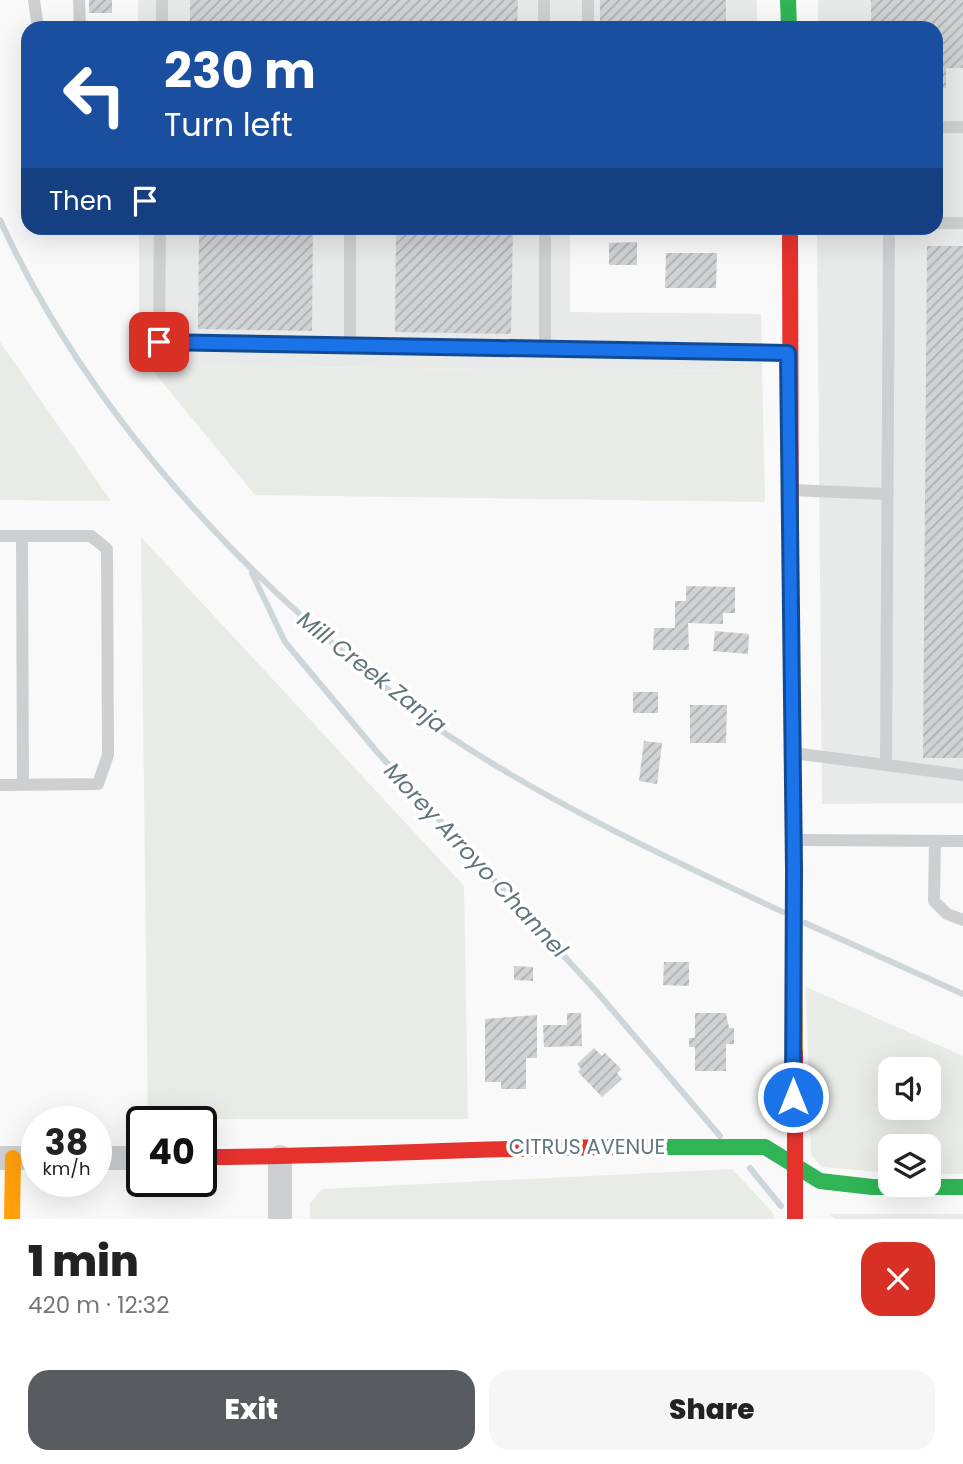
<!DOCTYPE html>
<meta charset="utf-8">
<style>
:root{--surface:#fff;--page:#f6f6f6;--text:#222;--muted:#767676;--accent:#585c60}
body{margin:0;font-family:Poppins,sans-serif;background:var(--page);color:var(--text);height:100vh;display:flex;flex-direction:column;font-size:26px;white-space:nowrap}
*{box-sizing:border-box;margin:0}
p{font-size:23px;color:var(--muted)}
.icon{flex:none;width:38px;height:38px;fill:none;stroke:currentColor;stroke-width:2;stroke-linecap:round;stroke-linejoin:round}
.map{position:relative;height:1219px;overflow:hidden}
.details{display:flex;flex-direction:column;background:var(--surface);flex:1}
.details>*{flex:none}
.hud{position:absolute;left:21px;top:21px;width:922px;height:214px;border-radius:21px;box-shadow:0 7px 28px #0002;background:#1a4fa0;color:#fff;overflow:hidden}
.fabs{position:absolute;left:878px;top:1057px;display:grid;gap:14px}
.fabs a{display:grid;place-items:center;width:63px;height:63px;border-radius:14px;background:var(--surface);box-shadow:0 7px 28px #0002;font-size:35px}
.speed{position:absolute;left:21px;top:1106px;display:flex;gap:14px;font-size:35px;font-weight:700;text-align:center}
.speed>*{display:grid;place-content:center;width:91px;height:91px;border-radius:50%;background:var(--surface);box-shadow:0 7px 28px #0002;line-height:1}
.speed small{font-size:18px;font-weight:400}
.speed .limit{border:4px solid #111;border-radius:10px;background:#fff;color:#111}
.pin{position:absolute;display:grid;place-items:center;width:60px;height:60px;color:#fff;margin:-30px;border-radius:14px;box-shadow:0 4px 10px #0006}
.me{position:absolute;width:77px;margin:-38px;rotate:0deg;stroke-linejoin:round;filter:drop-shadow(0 0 5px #0008)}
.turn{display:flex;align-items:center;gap:24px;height:147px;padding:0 28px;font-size:32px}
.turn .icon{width:91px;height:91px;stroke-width:2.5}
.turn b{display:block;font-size:49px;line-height:60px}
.then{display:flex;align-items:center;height:66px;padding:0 28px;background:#0003;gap:14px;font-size:26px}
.round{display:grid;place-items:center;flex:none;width:74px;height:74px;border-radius:21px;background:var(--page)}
.head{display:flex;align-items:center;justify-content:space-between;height:119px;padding:0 28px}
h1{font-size:42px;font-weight:800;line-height:52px}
.action{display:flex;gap:14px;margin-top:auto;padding:14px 28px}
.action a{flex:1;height:80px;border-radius:21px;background:var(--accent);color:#fff;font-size:28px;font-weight:800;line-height:80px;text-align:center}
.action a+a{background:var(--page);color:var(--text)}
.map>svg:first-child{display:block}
.built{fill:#e8e9e9}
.grass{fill:#e8ebe6;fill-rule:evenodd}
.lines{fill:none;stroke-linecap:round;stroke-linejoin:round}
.stream{stroke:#ced6d9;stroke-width:6}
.building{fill:url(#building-hatch)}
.lane{stroke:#cecfd0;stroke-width:12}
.street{stroke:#cecfd0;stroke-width:24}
.fast{stroke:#30b455;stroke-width:16}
.slow{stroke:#ff9f0a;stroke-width:16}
.jam{stroke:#e5322d;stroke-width:16}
.route-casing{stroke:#114b97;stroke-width:18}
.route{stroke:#1a73e8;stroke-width:12}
.labels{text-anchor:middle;stroke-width:7;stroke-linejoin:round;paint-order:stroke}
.street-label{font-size:21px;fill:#657683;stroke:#fff}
.water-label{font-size:23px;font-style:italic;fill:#60757c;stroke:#fff}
</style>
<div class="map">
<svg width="963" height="1219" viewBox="0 0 963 1219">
<defs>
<pattern id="building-hatch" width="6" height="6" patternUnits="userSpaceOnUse" patternTransform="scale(1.75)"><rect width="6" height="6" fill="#d0d2d3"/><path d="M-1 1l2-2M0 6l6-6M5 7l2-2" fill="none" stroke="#acafb1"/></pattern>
</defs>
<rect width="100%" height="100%" fill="#f9f9f9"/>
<path class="built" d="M138,0h619v28h-619z
M818,0h145v803l-141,1 -5,-576h119v-200h-118z
M139,228h431v84l191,2 1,57 -613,-5 -10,-16z"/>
<path class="grass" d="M0,342l111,159 -111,-1z
M149,366l613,5 3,131 -510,-7z
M141,537l323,349 4,233h-320z
M806,987l157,69v118h-34v-28h-38v27l-69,-6 -11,-12zM891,1069h38v39h-38z
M732,1169l42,45v5h-464v-16l12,-14z
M830,1214h133v5h-128z"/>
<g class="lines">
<path class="stream" d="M0,220c80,176 217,330 366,451 22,18 43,37 67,54 105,73 234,133 350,187
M252,573l33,69 93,111 218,238 124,145
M805,923l158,71
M750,1168l31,38"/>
</g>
<path class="building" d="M89,0h23v13h-23z
M190,0h328l-1,28h-327z
M600,0h126v28l-126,-2z
M871,0h92v68h-17v20h-10v-60h-65z
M199,228h114l-1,103 -114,-2z
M396,228h117l-2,106 -116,-2z
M637,242v23h-28v-22z
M927,246h36v512h-40z
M666,253h51l-1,35h-51z
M686,586l49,1v26h-12v11l-35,-1 1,27h-36l1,-22h21v-27h11z
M715,631l34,3 -1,20 -35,-3z
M633,692h25v21h-25z
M690,705h37l-1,38h-36z
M644,741l18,2 -5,41 -18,-3z
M664,962h25v24l-26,-1z
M514,966l19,1v14l-19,-1z
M567,1013h14l1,33 -38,1 -1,-22h24z
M695,1013h31l3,15h5v16h-8v27h-31v-24h-6v-9h6z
M537,1015v43h-11v31h-25v-7h-16v-63z
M594,1048l8,8 3,-3 16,16 -4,4 5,6 -20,18 -24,-25 3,-3 -4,-5z"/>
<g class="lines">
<path class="lane" d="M34,0l4,28
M79,0l1,28
M544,0v28
M588,0v28
M162,28v-28
M936,127h27
M936,223h27
M160,228l-1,114 626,11
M545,228v120
M350,345v-117
M790,490l98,4
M0,536h91l16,13 1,206 -10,29 -98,1
M22,536l1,249
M793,753l170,22
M886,765l3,-537
M794,840l169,1
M935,841l-1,60 13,13 16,6"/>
<path class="street" d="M280,1157v62
M0,1158h37
M96,1158h46"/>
<path class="fast" d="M788,0l1,28
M633,1147h132l55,34 52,6h91"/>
<path class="slow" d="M791,572l4,481
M12,1219l1,-61"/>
<path class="jam" d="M790,228l1,344
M795,1053v166
M201,1157c144,0 288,-10 432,-10"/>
</g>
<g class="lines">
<g class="route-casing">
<path id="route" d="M159,342l629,11 6,516 -1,228"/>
</g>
<use href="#route" class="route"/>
</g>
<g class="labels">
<g class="street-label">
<text x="587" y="1154">CITRUS AVENUE</text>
</g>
<g class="water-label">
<text transform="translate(372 672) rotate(38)" y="8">Mill Creek Zanja</text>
<text transform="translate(476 860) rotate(47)" y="8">Morey Arroyo Channel</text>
</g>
</g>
</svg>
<div class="fabs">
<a><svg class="icon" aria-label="sound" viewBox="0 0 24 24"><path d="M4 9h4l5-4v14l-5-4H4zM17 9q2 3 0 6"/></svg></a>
<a><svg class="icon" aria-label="layers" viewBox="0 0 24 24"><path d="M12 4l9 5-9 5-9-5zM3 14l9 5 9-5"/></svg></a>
</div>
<div class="speed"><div>38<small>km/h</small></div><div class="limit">40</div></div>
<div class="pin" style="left:159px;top:342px;background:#d93025"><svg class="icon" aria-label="arrive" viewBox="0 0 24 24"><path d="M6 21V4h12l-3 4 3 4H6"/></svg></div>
<svg class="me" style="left:793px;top:1097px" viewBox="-20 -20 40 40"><circle r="17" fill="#1a73e8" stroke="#fff" stroke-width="3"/><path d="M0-11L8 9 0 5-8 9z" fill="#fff"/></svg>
<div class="hud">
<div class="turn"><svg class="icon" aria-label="left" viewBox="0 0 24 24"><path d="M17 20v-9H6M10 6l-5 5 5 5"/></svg><div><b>230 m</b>Turn left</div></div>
<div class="then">Then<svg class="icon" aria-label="arrive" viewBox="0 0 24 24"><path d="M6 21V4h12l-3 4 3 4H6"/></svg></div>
</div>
</div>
<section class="details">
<div class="head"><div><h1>1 min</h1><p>420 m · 12:32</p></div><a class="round" style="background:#d93025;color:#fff"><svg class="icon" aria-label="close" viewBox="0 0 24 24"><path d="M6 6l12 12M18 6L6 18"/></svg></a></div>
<div class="action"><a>Exit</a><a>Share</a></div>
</section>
